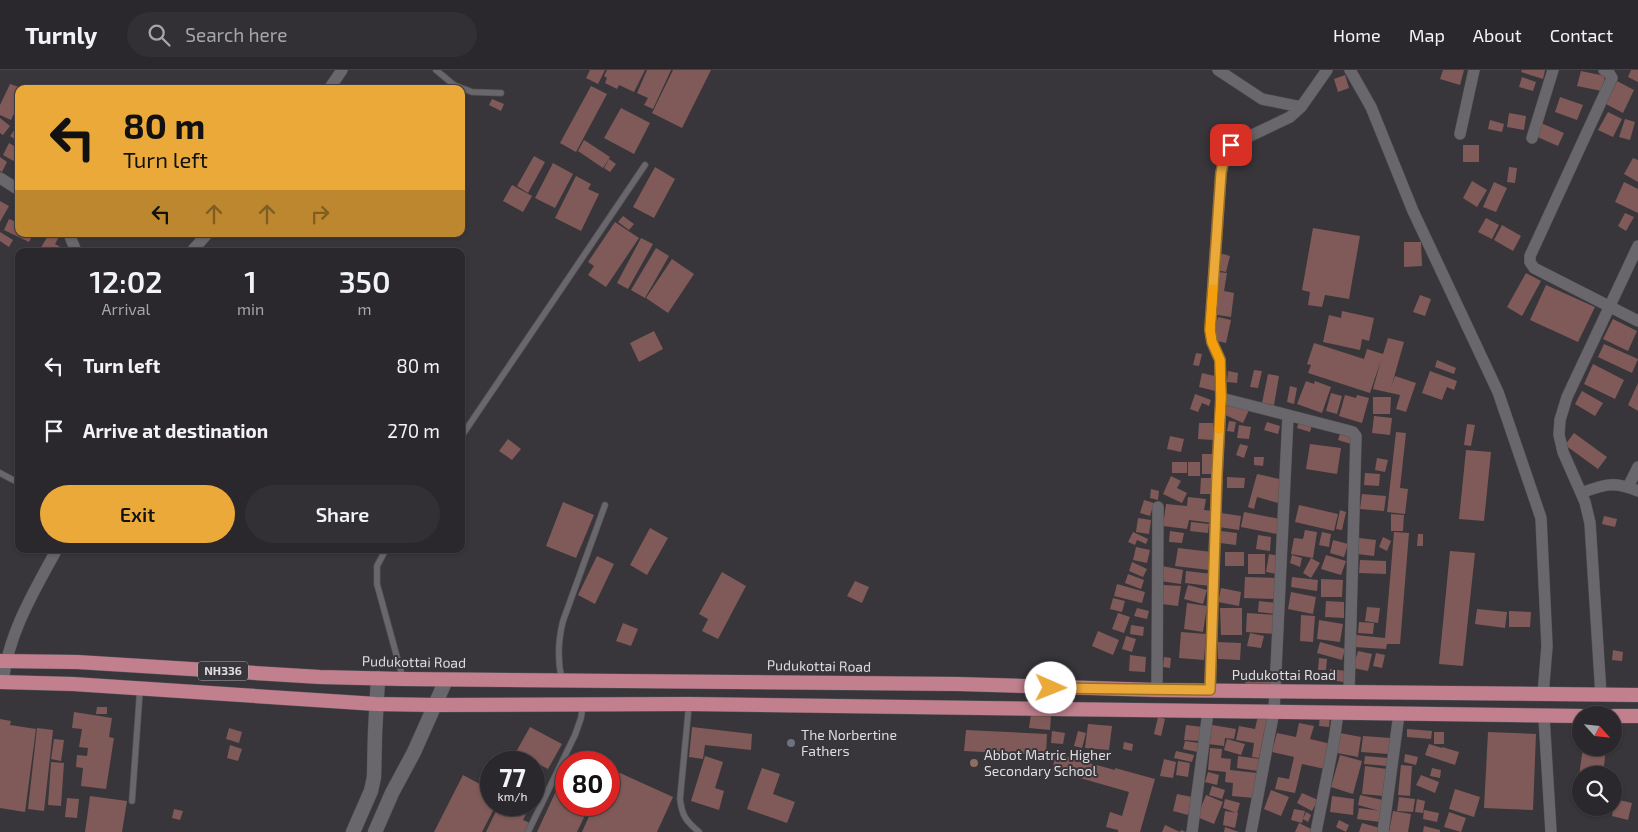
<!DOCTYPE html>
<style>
:root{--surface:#2a282c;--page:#323034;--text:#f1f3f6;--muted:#a5a6a9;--line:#464448;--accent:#eba93a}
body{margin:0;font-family:"Exo 2",sans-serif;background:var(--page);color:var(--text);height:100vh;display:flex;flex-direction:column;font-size:19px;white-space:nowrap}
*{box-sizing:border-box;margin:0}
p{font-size:16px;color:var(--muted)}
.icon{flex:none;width:28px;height:28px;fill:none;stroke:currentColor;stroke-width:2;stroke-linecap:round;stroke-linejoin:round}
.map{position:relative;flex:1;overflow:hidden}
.sheet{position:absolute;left:15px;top:178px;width:450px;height:305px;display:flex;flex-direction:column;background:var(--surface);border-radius:10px;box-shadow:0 1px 4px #0004,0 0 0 1px var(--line)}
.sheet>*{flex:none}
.banner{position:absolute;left:15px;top:15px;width:450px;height:152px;border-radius:10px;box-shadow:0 1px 4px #0004,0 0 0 1px var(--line);background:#eba93a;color:#111;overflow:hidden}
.needle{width:32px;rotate:117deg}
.buttons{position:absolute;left:1572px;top:636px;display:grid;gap:10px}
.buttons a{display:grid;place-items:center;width:50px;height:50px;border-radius:50%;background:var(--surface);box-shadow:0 1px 4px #0004,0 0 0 1px var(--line);font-size:25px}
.speed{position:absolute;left:480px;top:681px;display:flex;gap:10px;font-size:25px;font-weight:700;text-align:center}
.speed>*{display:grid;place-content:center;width:65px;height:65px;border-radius:50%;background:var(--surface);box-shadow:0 1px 4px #0004,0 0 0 1px var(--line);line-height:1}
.speed small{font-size:12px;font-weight:400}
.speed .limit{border:8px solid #d22;background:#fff;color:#111}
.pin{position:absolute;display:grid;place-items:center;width:42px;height:42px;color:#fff;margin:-21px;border-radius:10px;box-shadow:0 2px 8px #0006}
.me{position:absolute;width:55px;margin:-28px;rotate:91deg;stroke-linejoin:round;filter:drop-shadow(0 0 4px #0008)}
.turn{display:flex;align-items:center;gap:18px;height:105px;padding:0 25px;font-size:22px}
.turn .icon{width:65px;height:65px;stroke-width:2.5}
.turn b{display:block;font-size:35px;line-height:42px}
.lanes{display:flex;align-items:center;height:48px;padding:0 25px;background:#0003;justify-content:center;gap:25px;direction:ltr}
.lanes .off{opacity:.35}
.eta{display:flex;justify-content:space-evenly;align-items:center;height:85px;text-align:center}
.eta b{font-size:30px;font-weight:600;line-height:35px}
.cta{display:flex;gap:10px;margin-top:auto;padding:10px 25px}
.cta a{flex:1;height:58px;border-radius:30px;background:var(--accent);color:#111;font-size:20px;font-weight:600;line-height:58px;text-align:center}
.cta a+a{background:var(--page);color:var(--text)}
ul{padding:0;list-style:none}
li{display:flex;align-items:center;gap:15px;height:65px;padding:0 25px}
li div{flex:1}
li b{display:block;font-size:19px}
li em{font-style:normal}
header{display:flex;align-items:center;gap:30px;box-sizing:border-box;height:70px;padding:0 25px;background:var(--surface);border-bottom:1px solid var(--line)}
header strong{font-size:24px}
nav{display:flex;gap:28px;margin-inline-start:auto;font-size:18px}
.search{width:350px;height:45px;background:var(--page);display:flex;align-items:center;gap:12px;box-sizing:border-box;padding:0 18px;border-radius:28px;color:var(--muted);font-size:19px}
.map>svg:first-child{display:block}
.building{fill:#805a58}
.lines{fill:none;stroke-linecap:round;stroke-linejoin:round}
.service-casing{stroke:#555356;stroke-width:7}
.minor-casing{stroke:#555356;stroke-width:12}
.tertiary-casing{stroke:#555356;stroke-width:15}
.trunk-casing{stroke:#555356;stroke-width:15}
.service{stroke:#69676b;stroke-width:5.5}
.minor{stroke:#69676b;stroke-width:11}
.tertiary{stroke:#69676b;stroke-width:14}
.trunk{stroke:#c2808e;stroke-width:14}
.route-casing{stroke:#996e26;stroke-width:12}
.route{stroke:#eba93a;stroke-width:9}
.slow{stroke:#f59e0b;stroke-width:9}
.worship-dot{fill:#6b7280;stroke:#38363a;stroke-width:2}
.education-dot{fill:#8d6e63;stroke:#38363a;stroke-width:2}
.labels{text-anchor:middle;stroke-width:4;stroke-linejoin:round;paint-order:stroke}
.shield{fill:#38363a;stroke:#acaaae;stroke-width:1}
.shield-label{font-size:12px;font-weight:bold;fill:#dedcdf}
.street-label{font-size:14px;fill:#dedcdf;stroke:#38363a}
.poi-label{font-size:14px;fill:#dedcdf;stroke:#38363a;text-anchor:start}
</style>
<header>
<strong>Turnly</strong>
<div class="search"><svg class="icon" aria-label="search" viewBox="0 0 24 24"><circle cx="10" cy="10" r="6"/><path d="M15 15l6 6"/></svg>Search here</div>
<nav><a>Home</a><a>Map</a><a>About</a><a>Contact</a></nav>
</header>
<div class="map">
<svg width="1638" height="762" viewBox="0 0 1638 762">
<rect width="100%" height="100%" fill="#38363a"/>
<path class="building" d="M590,0h15l-7,14 -12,-6z
M607,0h38l-11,22 -15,-7 -2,4 -12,-6 2,-5 -3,-2z
M647,0h24l-18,39 -9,-4 4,-7 -11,-5z
M673,0h38l-29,58 -30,-15z
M1443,0h21l-4,15 -20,-6z
M1522,0h23l-2,9 -22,-7z
M1631,0h7v12l-10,-5z
M1581,1l24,5 -3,15 -25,-5z
M1345,5l4,13 -11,4 -4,-13z
M1522,7l14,5 -3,9 -14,-4z
M1617,11l17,9 -11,23 -17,-9z
M10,14l9,3v16l-8,17 -11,-5v-10z
M591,16l16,8 -31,58 -16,-9z
M1560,27l23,8 -6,15 -22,-8z
M492,29l12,5 -3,7 -12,-6z
M621,38l29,15 -16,31 -30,-16z
M1608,42l14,7 -9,18 -15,-7z
M1509,43l17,3 -2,14 -17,-3z
M0,48l10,8 -7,9 -3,-2z
M1625,49l10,3 -5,18 -11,-3z
M1490,50l14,4 -2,8 -14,-3z
M1541,53l23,10 -6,13 -23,-10z
M15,59l4,2v11l-9,-6z
M584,70l26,17 -7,11 -25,-17z
M9,73l10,6v15l-16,-9z
M1463,75h16v17h-16z
M534,86l11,6 -17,31 -11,-7z
M0,87l7,5 -5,10 -2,-1z
M1633,88l5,2v22l-14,-8z
M609,89l7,5 -6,8 -6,-4z
M553,93l20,11 -18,34 -20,-10z
M655,97l20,12 -21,39 -21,-11z
M1509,97l8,1 -2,15 -8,-1z
M576,106l15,8 -3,5 11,5 -18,37 -26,-13z
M1472,111l15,9 -10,17 -14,-9z
M1494,112l13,6 -11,24 -13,-5z
M1624,112l14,7v24l-23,-11z
M512,115l20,11 -9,16 -20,-11z
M0,131l9,5 -9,16z
M1625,143l9,4 -8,14 -8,-5z
M623,146l11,8 -5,6 -11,-8z
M1486,148l13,7 -7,14 -14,-7z
M9,149l10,4v11h14l-4,8 -25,-12z
M615,152l24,16 -33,49 -18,-12 6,-9 -6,-4z
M1502,155l19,11 -8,15 -19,-11z
M1313,158l47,8 -11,63 -24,-4 -3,12 -14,-2 2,-13 -8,-2z
M0,162l13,8 -4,7 -9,-6z
M49,164h4l6,3 -4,7 7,4 -2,3h-21z
M641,168l12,6 -25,45 -11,-6z
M1404,172h17l1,24 -18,1z
M656,178l13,8 -24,42 -14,-8z
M1219,183l11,3 -4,16 -10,-2z
M672,189l22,15 -26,39 -22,-15z
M1217,202l10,1 -3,18 10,2 -3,24 -20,-3z
M1526,203l15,8 -19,35 -15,-9z
M1546,215l49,22 -17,35 -48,-22z
M1420,225l11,4 -6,17 -12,-4z
M1342,241l32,7 -5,23 -7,-2 -2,11 -37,-8 6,-27 12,3z
M1218,247l13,3 -5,23 -14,-3z
M1613,249l24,12 -9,20 -25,-12z
M654,261l9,18 -24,13 -9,-19z
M1388,268l16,4 -13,46 4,-12 21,7 -10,29 -10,-3 4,-14 -27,-6 8,-29 -11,33 -62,-20 3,-8 -4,-1 7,-21 50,16 3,-10 16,5z
M1604,274l34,15 -6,14 -34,-16z
M1196,283l6,1 -3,12 -6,-1z
M1437,290l19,8 -2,6 -19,-7z
M1593,294l31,16 -9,19 -31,-15z
M1254,300l8,1 -4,17 -8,-1z
M1228,301l10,2 -1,10 -10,-1z
M1430,301l27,10 -3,9 -7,-3 -5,13 -20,-7z
M1202,303l17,4 -4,14 -16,-4z
M1268,304l11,2 -5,29 -12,-2z
M1306,311l8,3 1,-3 16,6 -9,26 -25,-9z
M1638,313v28l-10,-6z
M1290,316l7,2 -3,16 -7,-2z
M1582,321l21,12 -8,13 -20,-12z
M1331,323l11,3 -5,18 -11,-3z
M1195,324l16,6 -2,6 -7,-3 -4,9 -8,-3z
M1345,325l11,3 1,-3 12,3 -7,25 -23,-7z
M1373,327h18l-1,17h-17z
M1229,332l20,8 -6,13 -20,-9z
M1374,346l18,2 -2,17 -18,-2z
M1229,351l7,1 -2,10 -7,-1z
M1299,351l13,4 -2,7 -13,-4z
M1267,352l13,4 -2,8 -14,-4z
M1199,353h14v17l-15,-1z
M1467,354l8,1 -4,21 -7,-1z
M1239,355l12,2 -2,12 -12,-1z
M1341,361l13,4 -3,9 -13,-4z
M1396,362l10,1 -6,55 8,1 -3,25 -18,-2z
M1574,363l33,24 -9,12 -33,-24z
M1170,366l14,3 -3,13 -14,-3z
M508,369l13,10 -9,11 -13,-9z
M1240,374l8,2 -4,12 -8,-3z
M1310,374l31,4 -4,26 -31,-5z
M1466,380l25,2 -7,69 -25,-2z
M1202,384h11l1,20h-12z
M1254,387h10l-1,9 -9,-1z
M1377,388l11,2 -3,12 -10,-2z
M1172,392h15v11h-15z
M1188,392h12v14h-12z
M1365,403l15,1 -1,12 -15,-1z
M1257,404l27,6 -6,23 -21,-6 -3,12 -6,-2z
M1171,406l10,5 -4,7 10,5 -5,10 -19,-9z
M1227,407l18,1 -1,10h-17z
M1201,408h12l-2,16h-11z
M1151,419l8,2 -1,9 -8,-2z
M1362,424l24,2 -2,15 -24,-2z
M1188,427l18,2 -2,11 10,1 -1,12 -24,-3 -2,9 -24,-3 3,-22 21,2z
M1144,430l10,3 -4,13 -10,-3z
M563,432l31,13 -18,43 -30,-12z
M1299,435l39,9 -4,17 -39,-9z
M1340,440l6,2 -4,18 -6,-1z
M1244,442l36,7 -3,15 -36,-7z
M1221,443l20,3 -2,14 -20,-3z
M1391,444l13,1 -1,16h-12z
M1604,446l13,3 -2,8 -13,-3z
M1138,448l13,2 -2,14 -13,-2z
M1191,452l18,2 -1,9 -18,-2z
M650,458l18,10 -21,37 -17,-10z
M1305,460l12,2 -4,26 -22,-4 3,-16 9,1z
M1170,461l14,2 -2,10 -13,-1z
M1221,461l16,2 -1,12 -16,-2z
M1133,462l15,7 -2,5 -9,-4 -2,5 -7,-3z
M1322,462l9,2 -2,13 -10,-2z
M1394,462l15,1 -9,111h-13l-1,5 -31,-2 1,-12 29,3z
M1418,464h5v12h-6z
M1258,465l13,2 -1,14 -14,-2z
M1383,467l8,4 -4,10 -8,-4z
M1359,468l17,2 -2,16 -17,-2z
M1333,470l15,4 -4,13 -14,-4z
M1136,477l14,3 -3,13 -14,-3z
M1178,478l34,4 -3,18 -34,-4z
M1450,481l25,2 -12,113 -24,-2z
M1225,482h19v14h-19z
M1248,484h17v20h-17z
M1269,484l11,2 -3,18 -11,-2z
M1292,485l10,3 -2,9 -10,-4z
M1326,485l20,6 -5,14 -20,-6z
M597,486l17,8 -19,40 -17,-9z
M1311,488l9,5 -9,15 -8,-5z
M1360,490l26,1v13l-27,-1z
M1132,492l15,7 -4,8 -14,-6z
M1162,496l21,4 -2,14 -21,-3z
M1186,501l26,3 -2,12 -25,-3z
M722,502l24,14 -28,53 -16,-8 6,-12 -9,-5z
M1128,504l16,6 -3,9 -16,-6z
M1245,507l31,1 -1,21 -31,-1z
M1292,507l26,3 -1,11 -26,-4z
M1321,509l22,1 -1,17h-21z
M855,511l14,6 -7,16 -15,-7z
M1117,514l28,8 -3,11 -28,-7z
M1163,515l18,1 -3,20 -17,-2z
M1188,515l19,5 -4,14 -19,-5z
M1221,518l20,4 -2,14 -21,-4z
M1291,522l25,5 -3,17 -25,-5z
M1113,528l12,3 -3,11 -12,-3z
M1259,531l18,2 -1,11 -18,-2z
M1326,531l18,1v16l-19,-1z
M1187,533l20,3 -4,26 -19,-3z
M1367,537l13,1 -2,15 -13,-2z
M1137,538l12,3 -2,8 -13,-3z
M1220,538h22v27h-21z
M1477,539l30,3 -2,16 -30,-4z
M1509,541l22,1 -1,15h-21z
M1118,543l12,4 -6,16 -12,-4z
M1247,543l30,2 -1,19 -30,-2z
M1301,545l14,1 -2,26 -13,-1z
M1319,550l24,4 -3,18 -23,-3z
M1359,552l15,1 -1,11 -15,-1z
M623,553l15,6 -7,17 -15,-5z
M1131,555l13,2 -1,9 -13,-2z
M1098,561l21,9 -6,15 -21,-9z
M1181,562l25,2 -2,26 -25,-2z
M1250,563l14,3 -3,12 -14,-2z
M1126,566l10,3 -4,13 -10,-3z
M1218,572l23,1 -1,17 -22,-1z
M1320,572l25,7 -3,11 -25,-7z
M1613,580l10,2 -1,9 -10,-1z
M1358,581l14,3 -4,17 -15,-3z
M1376,583l9,2 -3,13 -9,-2z
M1130,585l16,2 -1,15 -16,-1z
M1164,587l7,1 -1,10 -7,-1z
M1319,588l8,1 -1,11h-8z
M1330,599l16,2 -2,11 -15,-2z
M1246,603l27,1 -1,12 -27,-2z
M97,637h10v7h-11z
M74,642l38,6 -3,19 5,1 -8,51 -25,-3 2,-18 -7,-1 1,-12 10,1 1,-8 -9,-1 3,-18 -10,-1z
M1031,644l20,2 -1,14 -21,-2z
M1320,645l10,1 -1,11 -10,-1z
M1258,646l9,2 -8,40 -7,-1 2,-14 -18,-3 3,-14 16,3z
M1158,647l7,2 -4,17 -7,-2z
M0,649l11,2 -1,4 26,4 -11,83 -25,-4z
M1299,653l15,3 -4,13 21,5 -6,25 -23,-5 -7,29 -20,-4 3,-12 11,2 5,-22 -22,-5 5,-19 19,4z
M1088,654l24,2 -3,24 -24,-2z
M1186,655l16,2 -2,14 -16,-1z
M1212,655l24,4 -2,10 -9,-1 -1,8 -16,-2z
M530,657l32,17 -14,25 -32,-17z
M692,657l60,7 -1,16 -46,-5 -2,14 -14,-2z
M37,658l16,2 -9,81 -16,-2z
M229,658l13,4 -3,11 -13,-4z
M1407,659l25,2 -1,8 -24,-2z
M966,660l81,4 -1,21 -82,-4z
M1052,661l13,2 -2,11 -12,-1z
M1078,661l8,2 -4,15 -8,-2z
M1434,662h10v12h-10z
M1488,662l48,2 -3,76 -49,-2z
M1340,663l21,4 -3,20 -21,-4z
M1363,666l28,2 -2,16 -28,-2z
M54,669l10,1 -3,21 -10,-2z
M1227,669l18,5 -4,11 -17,-5z
M1185,671l14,2 -1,9 -15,-3z
M1124,672l9,2 -1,7 -9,-2z
M1429,674l13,4v-1l17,5 -4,13 -30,-10z
M230,675l12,4 -4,12 -11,-3z
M1210,678l12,1 -1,9 10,1 -1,11 27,3 -3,25 -22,-2 1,-13 -8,-1 1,-10 -18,-2z
M1583,678h23l-3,27 -24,1z
M1176,681l18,4 -2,7 -18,-4z
M1056,684l59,16v-2l40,11 -15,53h-22v-2l-12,-3 4,-15 12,4 7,-24 -77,-22z
M1405,684l13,3 -2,8 -12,-3z
M1340,685l22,6 -9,33 -22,-7z
M705,686l18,6 -8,26 9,3 -5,19 -28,-9z
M1238,686l22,3 -2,12 -21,-3z
M1365,686l23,2 -1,8 -23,-2z
M585,687l12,5h-15z
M1164,689l12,3 -3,16 -13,-2z
M1178,691l12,2 -2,14 -12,-2z
M51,692l13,1 -3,43 -13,-1z
M1401,695l11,1 -2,30 -12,-1z
M1365,696l22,3 -4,27 -21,-2z
M484,698l7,3v13l-12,-5z
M609,698l64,29 -16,35h-75l12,-27h15z
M762,698l18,6 -7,20 22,8 -8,21 -40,-14z
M1432,698l9,2 -1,8 -10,-2z
M1208,702l11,3 -2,10 -12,-3z
M463,705l28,15v15h5l-14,27h-48z
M1421,705l18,7 -4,11 -19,-8z
M534,706l7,4 -5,10 -2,-1z
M563,706l3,2v27h24l-13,27h-40z
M1212,716l13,4 -3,9 -13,-4z
M1455,719l25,8 -6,20 -25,-8z
M1271,720l18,7 -8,19 -17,-7z
M1302,723l16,7 -6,11 -15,-8z
M1177,724l15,3 -4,18 -15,-4z
M1206,725l17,7 -9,22 -17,-7z
M1360,725l23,5 -3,11 -22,-6z
M90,726l37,5 -5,31h-37z
M1332,726l22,3 -1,16 -23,-3z
M1399,727l16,2 -2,13 -16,-1z
M67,728l12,1 -2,19 -12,-1z
M1225,729l15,4 -3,10 -14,-5z
M1417,729l8,2 -2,12 -8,-1z
M1615,729l17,4 -4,17 -16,-4z
M499,735h23l7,3 -6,12 7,3 -4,9h-40z
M1359,738l22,3 -1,11 -23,-3z
M174,739l9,2 -3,9 -8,-2z
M1294,739l11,2 -3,12 -11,-3z
M1424,740l15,3 -2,9 -14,-3z
M1225,741l13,2 -3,15 -12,-3z
M1393,741l18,3 -3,18h-19z
M1306,742l5,3 -3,7 -5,-3z
M1449,742l17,6 -5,14 -17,-5z
M1339,750l10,5 -3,7 -10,-5z
M1299,753l16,8 -1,1h-19z
M1362,753l18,5 -1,4h-20z
M1165,755l15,7 1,-2 5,2h-24z
M1424,756l16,4v2h-17z
M1225,757l14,5h-15z"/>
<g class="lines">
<g class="service-casing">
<path id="service" d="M436,0l18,15 18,7 29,1
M461,367l184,-272
M0,403l19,10
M386,479l-9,17v18l26,95
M562,610c-5,-20 -4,-39 1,-59l42,-116
M689,634l-9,95c2,17 6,22 19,33
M132,731l8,-112
M528,762l47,-97 6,-17 2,-14"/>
</g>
<g class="minor-casing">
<path id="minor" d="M1218,0l44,29 39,8
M1350,0l21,37 42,104 85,181 43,126 6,128 -4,49
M1604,0l5,3 3,5 -82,178v6l4,6 104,53
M329,19l13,-19
M1460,64l14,-64
M1532,68l21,-68
M0,108l19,12
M69,164l7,17
M192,181l15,-17
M1221,328l125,32 7,2 3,4 -7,256
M1628,417l10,-20
M1581,423c24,-9 33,-12 57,-2
M3,612c5,-48 31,-91 54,-133
M1157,620l1,-183
M1210,621l7,-217 4,-76 -1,-38 -8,-18 -2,-12 11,-157 3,-14 7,-14 59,-28 11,-10 26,-37
M1601,625l-11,-172 -5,-21 -22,-50 -4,-17 1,-15 7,-23 71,-151
M1544,647l7,115
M1192,762l16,-120
M1251,762l23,-121 14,-295
M1316,762l18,-91 4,-28
M1383,762l16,-118"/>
</g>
<g class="tertiary-casing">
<path id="tertiary" d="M353,762l18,-41 3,-14 1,-44 3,-55
M375,762l17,-39 22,-41 32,-72"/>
</g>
<g class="trunk-casing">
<path id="trunk" d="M0,591l77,1 243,15 83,2 555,5 199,6 481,5
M0,612l73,2 303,20 59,1 254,-1 892,12
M1614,646h24"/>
</g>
<use href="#service" class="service"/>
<use href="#minor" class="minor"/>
<use href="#tertiary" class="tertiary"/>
<use href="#trunk" class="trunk"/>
</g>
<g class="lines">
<g class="route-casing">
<path id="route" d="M1051,618l159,2 7,-216 4,-76 -1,-38 -8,-18 -2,-12 11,-157 3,-14 7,-14"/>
</g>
<use href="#route" class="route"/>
<path class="slow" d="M1213,219l-3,41 2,12 8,18 1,38 -2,31"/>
</g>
<circle class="worship-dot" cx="791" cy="673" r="5"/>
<circle class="education-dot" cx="974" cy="693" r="5"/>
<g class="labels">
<rect class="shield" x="198" y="591.5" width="50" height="19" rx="4"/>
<g class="shield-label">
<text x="223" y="605">NH336</text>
</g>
<g class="street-label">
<text transform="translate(414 592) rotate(1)" y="5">Pudukottai Road</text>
<text transform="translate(819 596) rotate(1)" y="5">Pudukottai Road</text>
<text x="1284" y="610">Pudukottai Road</text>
</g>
<g class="poi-label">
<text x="801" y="670">The Norbertine<tspan x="801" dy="16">Fathers</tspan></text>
<text x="984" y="690">Abbot Matric Higher<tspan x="984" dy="16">Secondary School</tspan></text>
</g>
</g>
</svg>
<div class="buttons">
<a><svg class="needle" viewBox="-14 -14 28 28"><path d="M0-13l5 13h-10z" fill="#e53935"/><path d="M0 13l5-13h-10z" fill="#a5a6a9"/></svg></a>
<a><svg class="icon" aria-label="search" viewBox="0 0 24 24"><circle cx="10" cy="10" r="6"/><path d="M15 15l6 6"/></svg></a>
</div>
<div class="speed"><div>77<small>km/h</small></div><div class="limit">80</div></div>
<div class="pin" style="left:1231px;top:75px;background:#d93025"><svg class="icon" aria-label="arrive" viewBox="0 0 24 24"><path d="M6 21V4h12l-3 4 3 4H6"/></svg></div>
<svg class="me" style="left:1051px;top:618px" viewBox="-20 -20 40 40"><circle r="19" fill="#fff"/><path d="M0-13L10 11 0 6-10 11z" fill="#eba93a"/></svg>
<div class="banner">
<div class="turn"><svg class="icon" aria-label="left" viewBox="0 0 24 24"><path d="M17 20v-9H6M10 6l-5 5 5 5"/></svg><div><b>80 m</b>Turn left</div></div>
<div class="lanes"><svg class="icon" aria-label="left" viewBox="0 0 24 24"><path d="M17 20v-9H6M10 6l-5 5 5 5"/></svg><svg class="icon off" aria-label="ahead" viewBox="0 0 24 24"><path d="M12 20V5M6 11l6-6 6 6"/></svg><svg class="icon off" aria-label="ahead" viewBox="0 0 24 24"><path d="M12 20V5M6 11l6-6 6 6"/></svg><svg class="icon off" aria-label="right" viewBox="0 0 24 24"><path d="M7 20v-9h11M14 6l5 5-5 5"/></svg></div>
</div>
<section class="sheet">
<div class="eta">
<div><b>12:02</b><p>Arrival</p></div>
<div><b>1</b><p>min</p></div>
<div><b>350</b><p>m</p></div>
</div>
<ul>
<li><svg class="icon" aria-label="left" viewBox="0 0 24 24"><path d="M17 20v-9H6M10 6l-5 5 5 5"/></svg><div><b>Turn left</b></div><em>80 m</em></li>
<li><svg class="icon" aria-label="arrive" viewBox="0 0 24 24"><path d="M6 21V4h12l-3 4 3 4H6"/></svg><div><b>Arrive at destination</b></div><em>270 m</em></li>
</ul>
<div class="cta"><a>Exit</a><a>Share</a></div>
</section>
</div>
